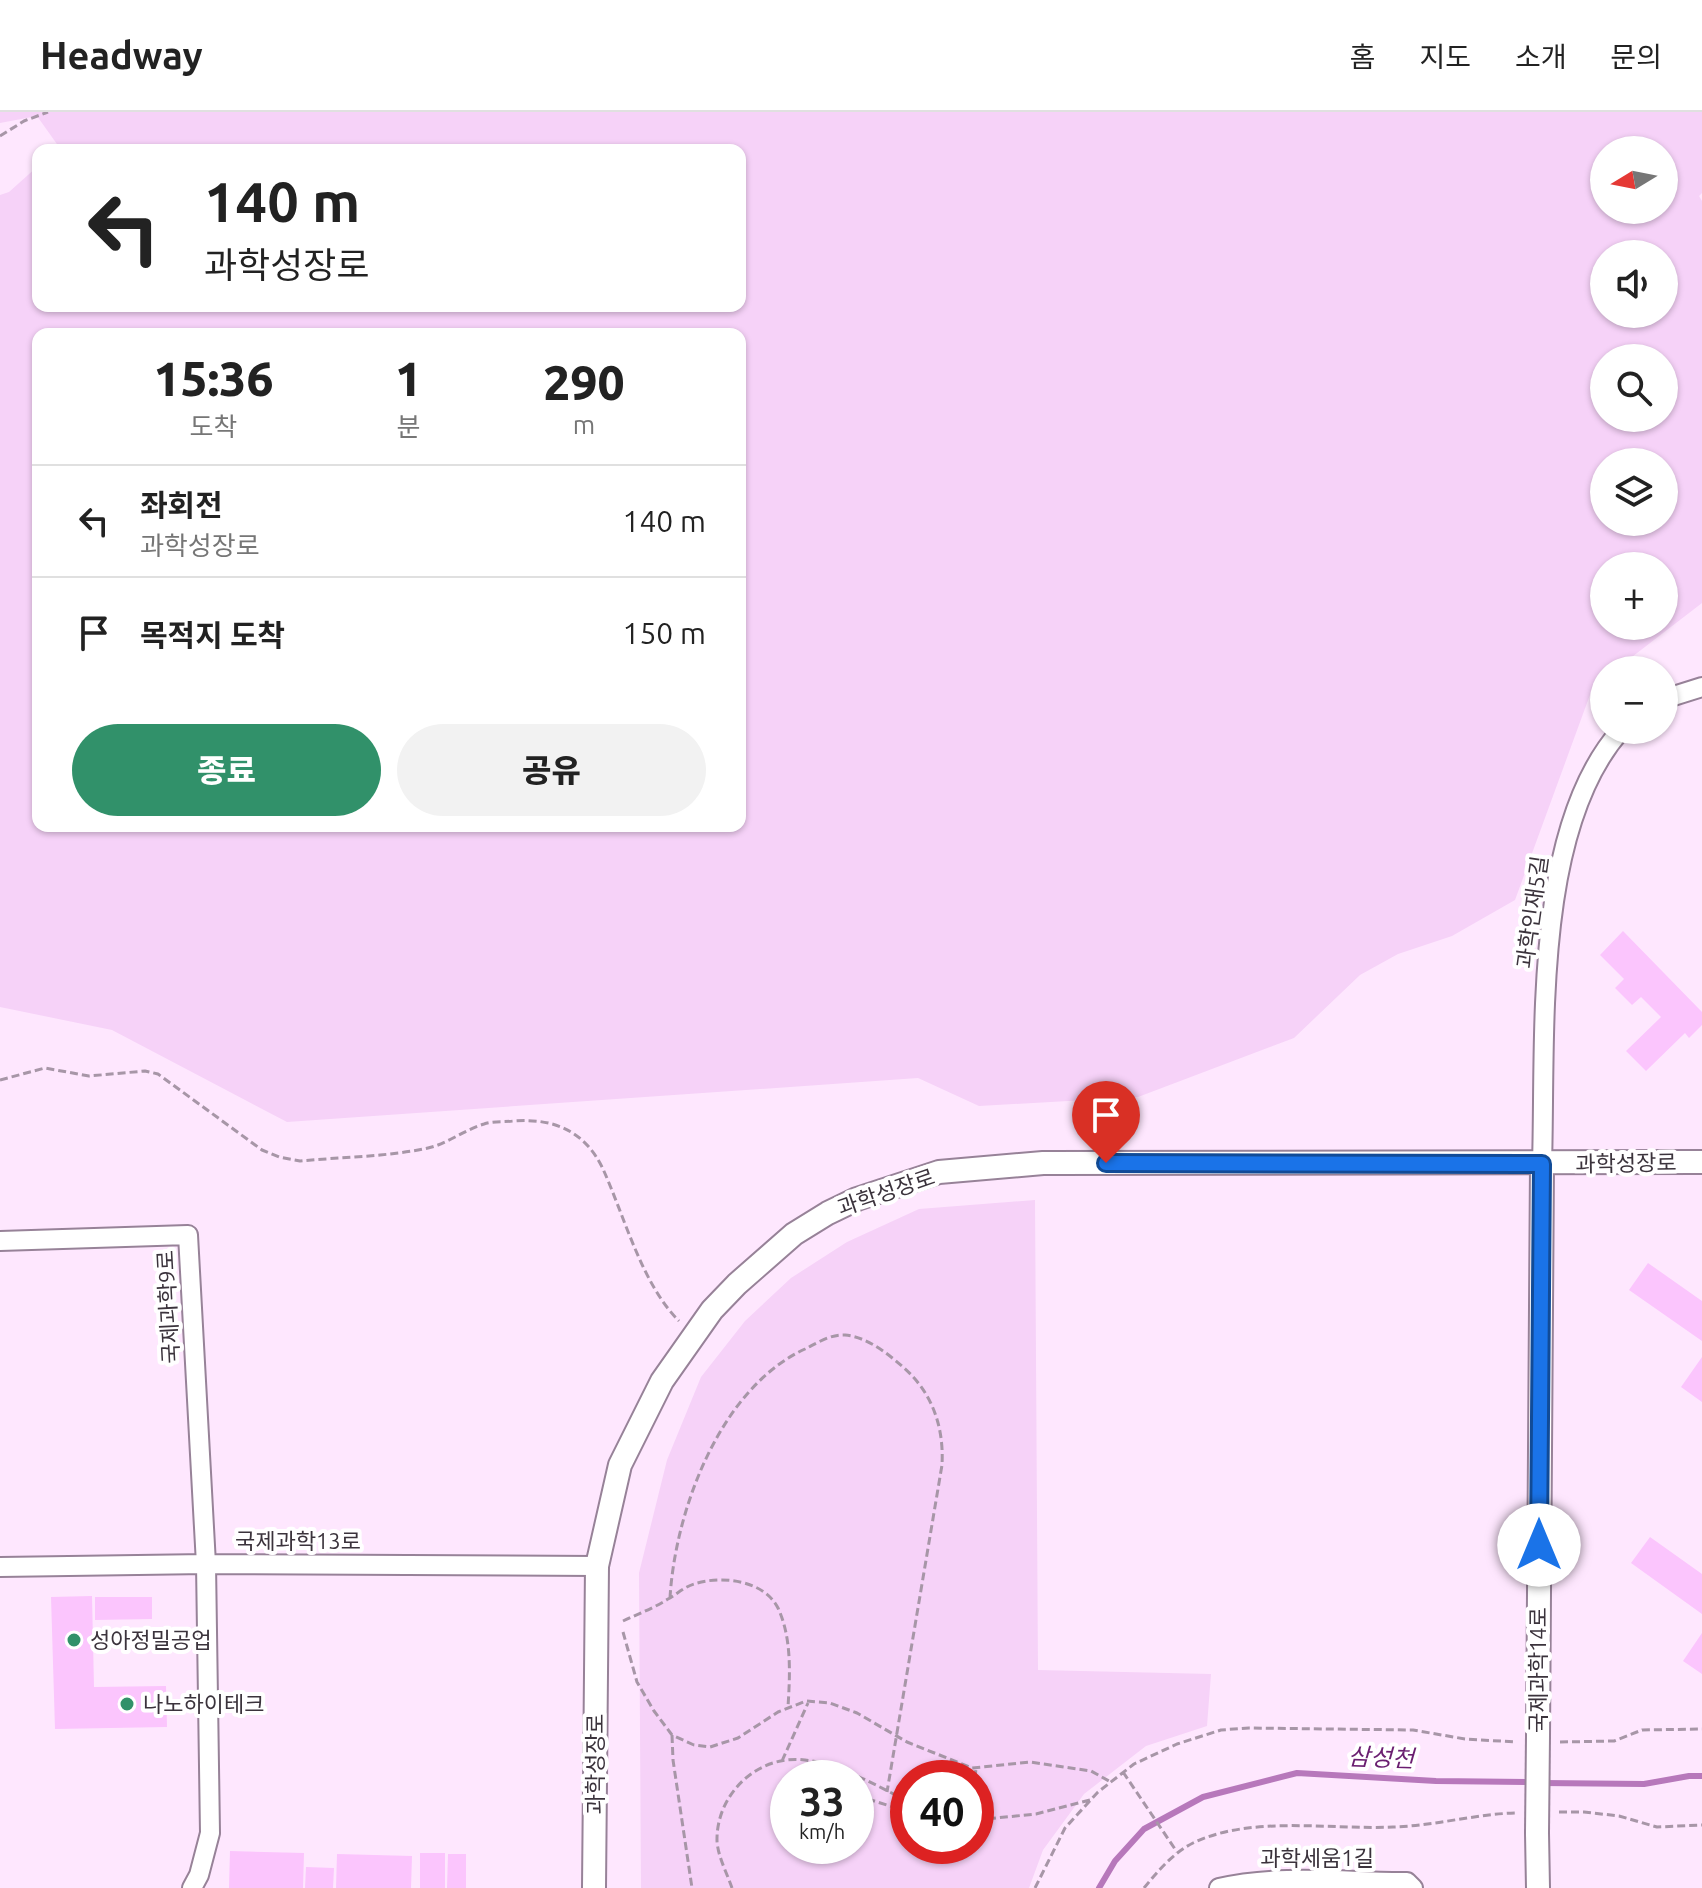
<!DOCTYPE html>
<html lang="ko">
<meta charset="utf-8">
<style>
:root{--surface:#fff;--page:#f2f2f2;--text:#222;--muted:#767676;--line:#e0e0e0;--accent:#31916a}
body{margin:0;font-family:Ubuntu,"Noto Sans KR",sans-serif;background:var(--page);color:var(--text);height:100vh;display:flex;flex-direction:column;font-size:30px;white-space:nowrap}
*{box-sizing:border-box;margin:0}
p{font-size:26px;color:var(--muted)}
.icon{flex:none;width:44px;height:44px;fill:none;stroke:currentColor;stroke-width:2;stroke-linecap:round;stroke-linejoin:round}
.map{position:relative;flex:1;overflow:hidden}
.panel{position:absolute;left:32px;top:216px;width:714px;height:504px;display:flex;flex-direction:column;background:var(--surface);border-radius:16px;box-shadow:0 2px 6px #0004}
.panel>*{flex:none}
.top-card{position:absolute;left:32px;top:32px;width:714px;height:168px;border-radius:16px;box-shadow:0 2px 6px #0004;background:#fff;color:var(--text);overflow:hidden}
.needle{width:52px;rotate:260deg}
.buttons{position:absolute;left:1590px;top:24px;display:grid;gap:16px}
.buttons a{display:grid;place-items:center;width:88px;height:88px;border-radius:50%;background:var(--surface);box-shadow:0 2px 6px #0004;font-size:40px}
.speed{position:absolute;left:770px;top:1648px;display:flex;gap:16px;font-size:40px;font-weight:700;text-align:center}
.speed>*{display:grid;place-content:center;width:104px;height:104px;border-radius:50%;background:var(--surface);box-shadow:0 2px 6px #0004;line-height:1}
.speed small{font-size:20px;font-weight:400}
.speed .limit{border:12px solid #d22;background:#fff;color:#111}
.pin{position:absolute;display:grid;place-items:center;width:68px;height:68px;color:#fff;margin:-82px -34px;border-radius:50% 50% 50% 0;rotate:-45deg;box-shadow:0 0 8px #0007}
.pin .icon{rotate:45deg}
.me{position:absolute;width:88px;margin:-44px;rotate:0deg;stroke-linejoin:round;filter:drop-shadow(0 0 6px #0008)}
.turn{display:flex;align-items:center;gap:28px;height:168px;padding:0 40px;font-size:36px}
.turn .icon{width:104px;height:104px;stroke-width:2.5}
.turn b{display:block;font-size:56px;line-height:68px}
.eta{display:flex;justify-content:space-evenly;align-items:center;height:136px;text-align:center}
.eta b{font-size:48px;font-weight:800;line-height:56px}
.cta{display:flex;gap:16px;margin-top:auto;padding:16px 40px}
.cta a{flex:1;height:92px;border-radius:48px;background:var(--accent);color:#fff;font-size:32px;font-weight:800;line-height:92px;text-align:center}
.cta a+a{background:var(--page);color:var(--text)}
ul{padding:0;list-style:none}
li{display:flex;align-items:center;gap:24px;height:112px;padding:0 40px;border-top:2px solid var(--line)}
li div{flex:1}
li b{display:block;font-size:30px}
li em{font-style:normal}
header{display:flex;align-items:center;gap:48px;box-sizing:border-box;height:112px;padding:0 40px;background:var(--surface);border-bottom:2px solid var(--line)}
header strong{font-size:38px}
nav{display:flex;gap:44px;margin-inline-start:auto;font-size:28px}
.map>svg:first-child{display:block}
.green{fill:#f6d2f8;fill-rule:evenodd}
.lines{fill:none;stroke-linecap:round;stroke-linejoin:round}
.stream{stroke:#b778bb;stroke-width:6}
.building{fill:#fbc5fd}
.minor-casing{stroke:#978298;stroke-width:22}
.tertiary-casing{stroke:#978298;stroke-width:26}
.path{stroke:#a796a7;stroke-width:3;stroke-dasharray:8 4;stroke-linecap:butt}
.minor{stroke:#fff;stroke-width:18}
.tertiary{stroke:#fff;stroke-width:22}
.tertiary-bridge-casing{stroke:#978298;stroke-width:26;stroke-linecap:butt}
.tertiary-bridge{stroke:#fff;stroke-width:22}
.route-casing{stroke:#114b97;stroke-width:20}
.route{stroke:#1a73e8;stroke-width:14}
.poi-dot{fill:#31916a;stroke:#fff;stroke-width:3}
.labels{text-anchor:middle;stroke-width:8;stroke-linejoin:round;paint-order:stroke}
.street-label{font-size:22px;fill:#3b333c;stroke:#fff}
.poi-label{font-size:22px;fill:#3b333c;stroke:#fff;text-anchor:start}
.water-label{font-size:24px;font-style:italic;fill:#6a1e70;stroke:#fff}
</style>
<header>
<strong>Headway</strong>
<nav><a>홈</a><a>지도</a><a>소개</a><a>문의</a></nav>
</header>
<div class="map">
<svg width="1702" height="1776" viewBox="0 0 1702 1776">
<rect width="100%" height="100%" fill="#fee7fe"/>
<path class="green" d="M0,0h1702v81l-3,3 3,5v402l-87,67h-11v10l-13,12 -76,208 -63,36 -54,18 -38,21 -66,63 -156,59 -159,9 -61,-28 -631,44 -175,-92 -112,-23v-812l9,-3 29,-26v140h702v-156h-684l3,-3 -22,-31 -37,7zM1604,38h60v60h-60zM1604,142h60v60h-60zM38,222h702v492h-702zM1604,246h60v60h-60zM1604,350h60v60h-60zM1604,454h60v60h-60z
M1035,1088l3,470 173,4 -4,52 -61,20 -62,48 -41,56 -14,38h-388l-2,-315 28,-113 34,-83 44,-56 46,-43 56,-36 72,-33zM788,1666h68v68h-68zM908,1666h68v68h-68z"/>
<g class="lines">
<path class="stream" d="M1542,1671l102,1 45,-8h13
M1099,1776l16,-27 29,-32 59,-32 94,-24 139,8 95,1"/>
</g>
<path class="building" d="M1623,819l79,81v13l-13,13 -4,-5 -39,38 -20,-20 35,-34 -20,-20 -9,8 -17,-17 9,-9 -24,-24z
M1648,1151l54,38v40l-73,-51z
M1702,1245v45l-21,-15z
M1650,1425l52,37v40l-71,-51z
M92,1484l2,91 72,-1 1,41 -112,2 -4,-132z
M95,1485h57v22l-57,1z
M1702,1521v41l-19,-13z
M230,1739l74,2 -1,35h-74z
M420,1741h25v35h-25z
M337,1742l75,2 -1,32h-75z
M448,1742h18v34h-19z
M306,1755l28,1 -1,20h-28z"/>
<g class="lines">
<g class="minor-casing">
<path id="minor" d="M1664,587l38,-12
M1542,1052c4,-127 -10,-334 79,-434
M0,1129l188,-6 18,329 4,269 -11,42 -7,13
M0,1455l206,-3 391,2
M1219,1776c60,-14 127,-6 188,-6l6,6"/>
</g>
<g class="tertiary-casing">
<path id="tertiary" d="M1538,1624l4,-572
M1537,1721l1,55
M594,1776l3,-322 23,-101 42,-84 50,-71 25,-26 57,-50 34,-21 29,-14 82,-27 104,-9 659,-1"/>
</g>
<path class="path" d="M0,24l24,-15 24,-9
M0,968l45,-12 44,8 56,-5 13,3 104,76 17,7 21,4c41,-4 86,-4 128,-13 19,-4 36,-18 56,-24 9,-3 20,-2 30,-3 40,-3 71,10 89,48 22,49 39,115 76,152
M670,1486c5,-87 50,-210 135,-249 12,-6 26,-15 40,-14 22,2 42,18 58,32 30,26 41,61 39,98l-55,327
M623,1509c15,-7 31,-13 45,-22 9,-5 16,-12 26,-15 27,-9 70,-4 84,24 14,30 12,67 10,99
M623,1520l14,50 17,29 18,24 22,10 16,2 28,-9 40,-26 28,-11 24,2 27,10 50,29 65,26 58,-6 61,9 18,10
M672,1623l1,25 19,128
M1560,1630l54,-1 28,-11 60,-1
M782,1649l26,-58
M1123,1660l54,80
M975,1666l1,-10
M856,1683l52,17
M1559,1700h25l35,4 38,11 45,-2
M976,1708l60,-6 54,-14
M732,1776c-5,-15 -14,-31 -15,-47 -1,-47 41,-87 88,-81 36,4 71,26 103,41
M1035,1776l30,-60 33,-36 36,-28 43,-20 44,-14 28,-2 164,2 52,9 51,3
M1144,1776c14,-17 29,-35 49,-45 58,-28 138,-13 200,-16 41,-1 82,-13 122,-14"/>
<use href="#minor" class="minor"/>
<use href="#tertiary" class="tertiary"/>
<g class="tertiary-bridge-casing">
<path id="tertiary-bridge" d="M1537,1721l1,-97"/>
</g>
<use href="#tertiary-bridge" class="tertiary-bridge"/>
</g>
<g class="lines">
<g class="route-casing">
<path id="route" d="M1106,1051l436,1 -3,381"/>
</g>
<use href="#route" class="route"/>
</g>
<g class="poi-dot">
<circle cx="74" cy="1528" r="8"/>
<circle cx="127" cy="1592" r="8"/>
</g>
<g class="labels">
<g class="street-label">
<text transform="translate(1532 800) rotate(-82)" y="8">과학인재5길</text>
<text transform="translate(1626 1051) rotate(-1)" y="8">과학성장로</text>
<text transform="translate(886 1080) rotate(-19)" y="8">과학성장로</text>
<text transform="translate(168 1195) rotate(-93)" y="8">국제과학9로</text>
<text x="298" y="1437">국제과학13로</text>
<text transform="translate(1538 1558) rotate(-90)" y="8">국제과학14로</text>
<text transform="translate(595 1652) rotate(-90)" y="8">과학성장로</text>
<text x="1317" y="1754">과학세움1길</text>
</g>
<g class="poi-label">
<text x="90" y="1536">성아정밀공업</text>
<text x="143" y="1600">나노하이테크</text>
</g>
<g class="water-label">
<text transform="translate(1381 1646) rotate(2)" y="8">삼성천</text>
</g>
</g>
</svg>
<div class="buttons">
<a><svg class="needle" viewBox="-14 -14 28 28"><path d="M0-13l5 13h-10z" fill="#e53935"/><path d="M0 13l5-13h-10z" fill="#767676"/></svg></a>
<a><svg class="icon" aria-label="sound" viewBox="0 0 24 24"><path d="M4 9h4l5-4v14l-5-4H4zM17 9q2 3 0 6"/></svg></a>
<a><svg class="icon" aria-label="search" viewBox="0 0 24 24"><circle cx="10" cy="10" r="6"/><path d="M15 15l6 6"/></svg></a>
<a><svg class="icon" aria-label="layers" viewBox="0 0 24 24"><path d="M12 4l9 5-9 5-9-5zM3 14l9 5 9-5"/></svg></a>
<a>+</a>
<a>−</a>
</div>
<div class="speed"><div>33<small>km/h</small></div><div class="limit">40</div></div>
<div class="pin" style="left:1106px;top:1051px;background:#d93025"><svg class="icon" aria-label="arrive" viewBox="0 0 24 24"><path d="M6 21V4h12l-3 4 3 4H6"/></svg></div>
<svg class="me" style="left:1539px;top:1433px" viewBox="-20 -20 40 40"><circle r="19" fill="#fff"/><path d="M0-13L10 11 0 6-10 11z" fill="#1a73e8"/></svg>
<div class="top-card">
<div class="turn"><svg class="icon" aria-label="left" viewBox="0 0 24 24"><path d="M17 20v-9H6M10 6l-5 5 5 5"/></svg><div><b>140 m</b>과학성장로</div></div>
</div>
<section class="panel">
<div class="eta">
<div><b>15:36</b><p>도착</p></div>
<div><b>1</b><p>분</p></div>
<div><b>290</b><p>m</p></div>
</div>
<ul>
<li><svg class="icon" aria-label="left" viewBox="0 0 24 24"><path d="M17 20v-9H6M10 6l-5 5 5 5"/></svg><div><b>좌회전</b><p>과학성장로</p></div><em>140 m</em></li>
<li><svg class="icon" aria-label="arrive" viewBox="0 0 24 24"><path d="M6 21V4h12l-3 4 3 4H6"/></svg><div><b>목적지 도착</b></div><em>150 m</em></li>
</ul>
<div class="cta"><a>종료</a><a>공유</a></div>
</section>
</div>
